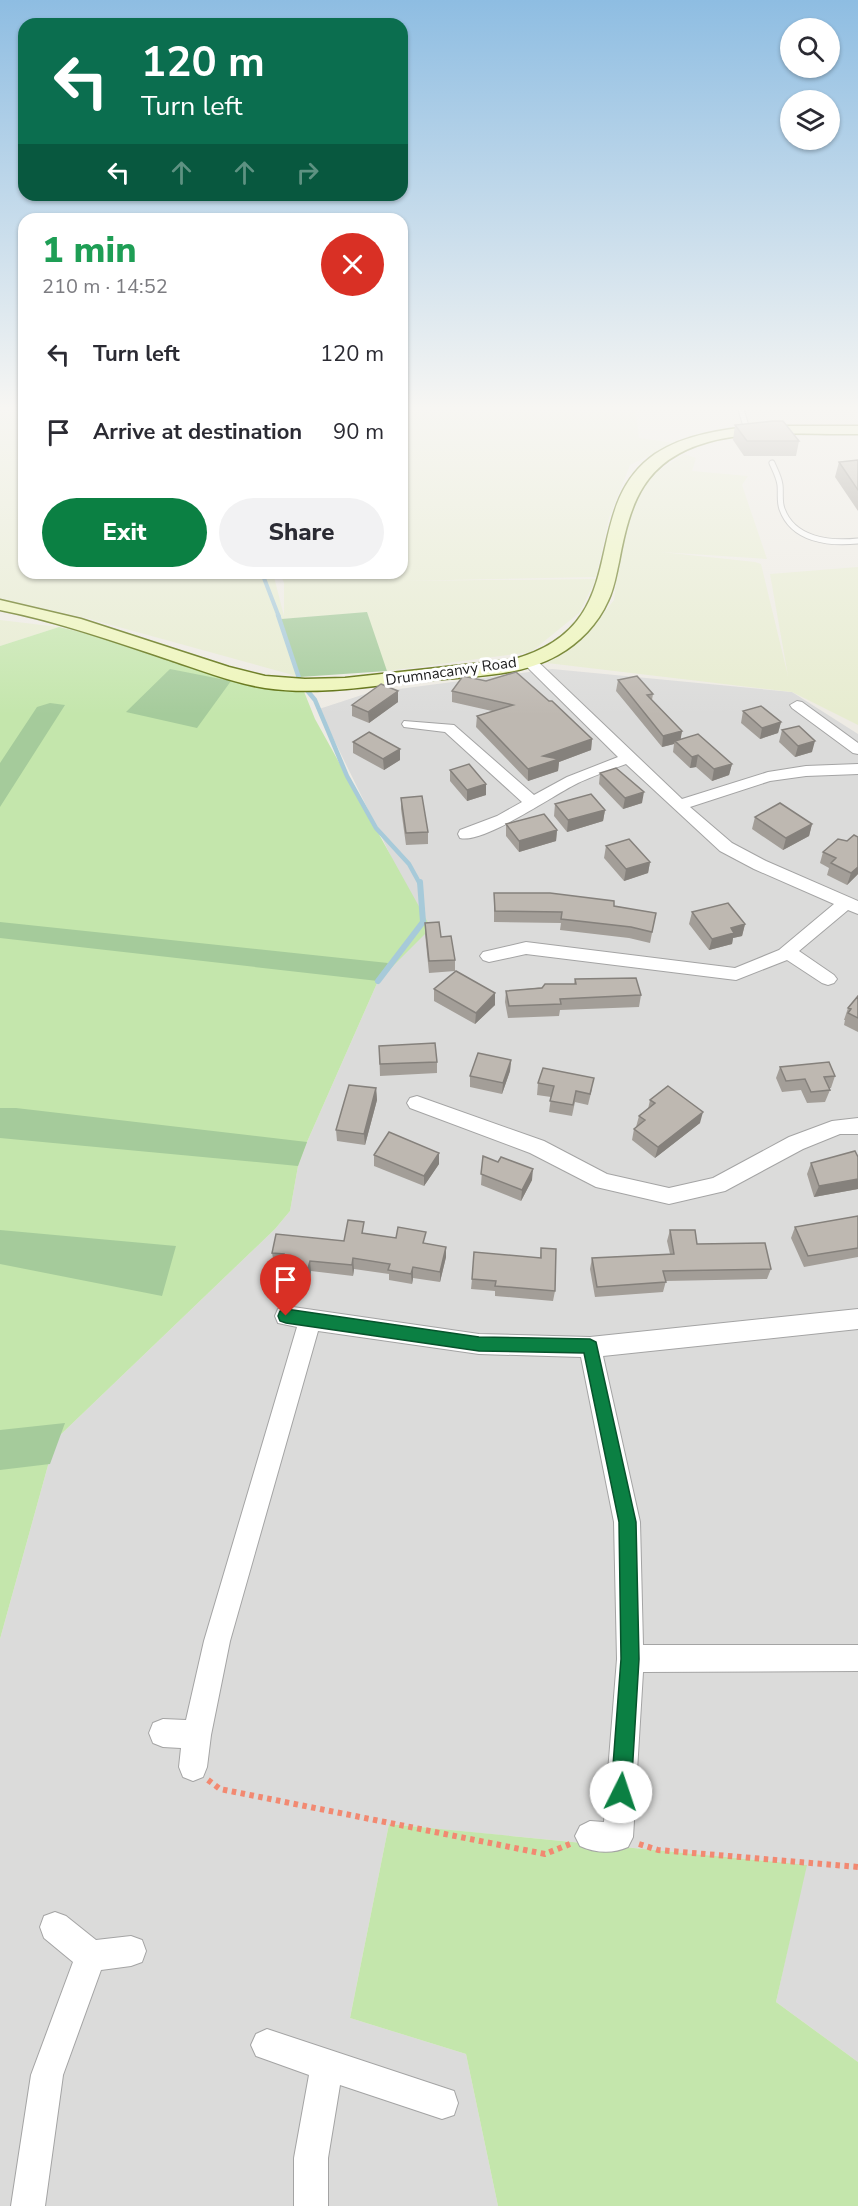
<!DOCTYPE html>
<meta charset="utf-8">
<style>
:root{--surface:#fff;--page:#f2f2f3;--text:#2b2b33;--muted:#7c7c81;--accent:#0b8043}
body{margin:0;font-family:"Nunito Sans",sans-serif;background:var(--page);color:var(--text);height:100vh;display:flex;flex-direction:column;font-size:22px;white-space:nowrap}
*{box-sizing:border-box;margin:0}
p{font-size:20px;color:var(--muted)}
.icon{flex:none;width:33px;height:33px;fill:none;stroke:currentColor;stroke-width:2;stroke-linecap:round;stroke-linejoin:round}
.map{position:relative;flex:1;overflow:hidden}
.side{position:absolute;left:18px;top:213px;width:390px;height:366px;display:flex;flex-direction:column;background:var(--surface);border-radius:18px;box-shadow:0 2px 4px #0004}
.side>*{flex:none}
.hud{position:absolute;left:18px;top:18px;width:390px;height:183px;border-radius:18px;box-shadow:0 2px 4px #0004;background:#0b6e4f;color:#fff;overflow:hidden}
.controls{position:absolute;left:780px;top:18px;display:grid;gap:12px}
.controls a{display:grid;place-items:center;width:60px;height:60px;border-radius:50%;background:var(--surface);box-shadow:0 2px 4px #0004;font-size:30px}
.pin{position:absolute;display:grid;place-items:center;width:51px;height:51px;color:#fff;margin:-62px -26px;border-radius:50% 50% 50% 0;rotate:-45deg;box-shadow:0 0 6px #0007}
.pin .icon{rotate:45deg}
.me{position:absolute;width:66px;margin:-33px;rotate:4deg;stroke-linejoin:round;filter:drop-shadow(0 0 4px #0008)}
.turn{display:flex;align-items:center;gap:21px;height:126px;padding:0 24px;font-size:27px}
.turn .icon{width:78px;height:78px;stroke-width:2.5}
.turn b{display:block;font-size:42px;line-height:51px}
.lanes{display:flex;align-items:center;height:57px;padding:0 24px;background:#0003;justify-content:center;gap:30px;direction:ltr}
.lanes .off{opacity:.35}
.round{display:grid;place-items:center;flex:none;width:63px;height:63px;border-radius:32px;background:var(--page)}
.summary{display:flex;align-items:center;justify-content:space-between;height:102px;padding:0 24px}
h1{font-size:36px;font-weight:800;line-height:45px;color:#1e9e55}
.primary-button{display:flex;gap:12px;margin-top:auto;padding:12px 24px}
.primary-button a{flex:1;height:69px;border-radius:36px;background:var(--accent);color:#fff;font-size:24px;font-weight:800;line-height:69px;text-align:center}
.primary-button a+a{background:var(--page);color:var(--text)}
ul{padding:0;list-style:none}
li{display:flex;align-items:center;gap:18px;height:78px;padding:0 24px}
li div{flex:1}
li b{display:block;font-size:22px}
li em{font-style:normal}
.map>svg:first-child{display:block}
.residential{fill:#dbdbda}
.farmland{fill:#e7ecd0}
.grass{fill:#c4e6ac}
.forest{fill:#a5cb9b}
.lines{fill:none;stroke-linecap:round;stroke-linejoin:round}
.stream-far2{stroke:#a7cad9;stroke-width:4}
.stream-far1{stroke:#a7cad9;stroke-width:4.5}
.stream{stroke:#a7cad9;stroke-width:6}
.lane-casing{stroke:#a4a4a4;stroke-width:7}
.street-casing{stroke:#a4a4a4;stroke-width:2}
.secondary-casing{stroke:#5b6e0b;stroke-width:3}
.path{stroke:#f28971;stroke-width:6;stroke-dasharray:4.5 4.5;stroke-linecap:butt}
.lane{stroke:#fff;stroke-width:5}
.street{fill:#fff;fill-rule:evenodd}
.secondary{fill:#eef6ba;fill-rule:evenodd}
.wall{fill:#a39e98}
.shaded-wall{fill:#85817c}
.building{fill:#beb8b1;stroke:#85817c;stroke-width:1.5}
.route{fill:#0b8043;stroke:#07532c;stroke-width:1.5}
.labels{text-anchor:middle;stroke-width:6;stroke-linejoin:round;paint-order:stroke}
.far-street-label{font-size:15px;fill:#1d1d1d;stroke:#fff}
</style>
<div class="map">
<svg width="858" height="2206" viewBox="0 0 858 2206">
<rect width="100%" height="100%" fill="#eeebe4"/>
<path class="residential" d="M552,669l240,23 66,42v1328l-82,-60 30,-137 -417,-41 -39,194 116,36 32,152h-498v-567l55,-199 220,-211 15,-18 8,-45 9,-24 71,-161 45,-59 -104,-213 49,-16z"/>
<path class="farmland" d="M0,406h24v167h249l11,43v-33l-4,-10h122v-167h233l4,32 36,5 -45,22 -21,53 -13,59 -198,4 198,-2 -17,34 -48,39 -144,19 -25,-58 -80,6 18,58 -214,-59 -86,-19z
M684,454l12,4 -4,13 56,5 -6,9 25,74 -106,-7 94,10 6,2 27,112 -18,-102 88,-7v158l-66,-33 -245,-29 37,-25 30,-38 6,-51 22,-67z
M0,620l59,7 -59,19z"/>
<path class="grass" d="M59,627l242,57 14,35 116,209 -53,53 -71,161 -9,24 -8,45 -15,18 -220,211 -55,199v-993z
M389,1824l418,41 -31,137 82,60v144h-360l-32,-152 -116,-36z"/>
<path class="forest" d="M367,612l20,59 -87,6 -19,-58z
M170,669l61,12 -34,47 -71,-16z
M50,703l15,2 -65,102v-44l37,-56z
M0,922l388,41 -10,18 -378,-43z
M0,1108h16l291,34 -9,24 -298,-28z
M0,1230l176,16 -14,50 -162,-32z
M65,1423l-15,41 -50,6v-40z"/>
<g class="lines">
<path class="stream-far2" d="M262,573l17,44"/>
<path class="stream-far1" d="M278,615l21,63
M306,689l9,11 32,76 29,52 33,36 11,20"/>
<path class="stream" d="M378,981l45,-59 -3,-40"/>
<g class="lane-casing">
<path id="lane" d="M740,406l8,27
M772,463c3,7 7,14 8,22 1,8 -1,16 2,24 11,31 47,35 76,32"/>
</g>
<g class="street-casing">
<path id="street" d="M528,656l5,1 149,142 86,-27 38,-6 52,-2v10l-52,2 -36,5 -80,26 42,36 34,18 92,40v13l-10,-4 -49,41 35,24 3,4 -3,4 -6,2 -6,-2 -35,-23 -51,20 -210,-26 -37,8 -6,-2 -3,-4 3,-4 43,-10 209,26 44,-18 55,-46 -80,-35 -34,-18 -94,-87c-16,6 -33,12 -48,19 -25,12 -94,61 -118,55l-2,-4 2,-4 37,-14 25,-14 -77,-70 -41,-5 -2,-3 2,-3 50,4 80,70 33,-18 51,-20 -95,-94 -2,-3 2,-3z
M797,701l5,1 56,41v11l-5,-1 -61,-45 -2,-3z
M417,1096l127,45 63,33 62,14 44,-10 76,-41 43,-16 26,-3v16h-18l-37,15 -78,42 -56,13 -73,-17 -66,-34 -120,-45 -3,-5 3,-5z
M286,1306l193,28 111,3 268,-28v20l-255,27 37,166 3,123h215v26l-215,1 -10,165 -5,10c-15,7 -33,6 -48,-1l-5,-10 5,-10 10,-5 14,1 13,-163 -3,-137 -33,-165 -102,-3 -161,-23 -88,310 -19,94 -4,32 -4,10 -10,4 -10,-4 -4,-10 2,-19 -18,-1 -10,-4 -4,-10 4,-10 10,-4 23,1 18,-79 93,-314 -19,-4 -3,-7 3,-7z
M55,1912l11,4 30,24 35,-4 11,4 4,11 -4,11 -11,4 -30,4 -38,105 -18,131h-34l20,-131 42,-113 -29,-24 -4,-11 4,-11z
M267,2029l187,62 4,12 -4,12 -12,4 -102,-34 -12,73v48h-34v-48l15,-83 -53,-19 -5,-11 5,-11z"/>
</g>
<g class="secondary-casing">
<path id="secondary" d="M760,426h98v8c-49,1 -102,-5 -150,8 -64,18 -78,60 -89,120 -3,13 -5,27 -11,39 -10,23 -29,42 -50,54 -39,22 -85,21 -128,25 -55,5 -110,16 -165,8 -31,-5 -62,-17 -92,-27 -57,-19 -113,-39 -173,-51v-10l81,19 148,48 36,9 40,3 40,-1 166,-18c129,-34 63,-149 144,-206 30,-20 70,-25 105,-28z"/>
</g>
<path class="path" d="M208,1780l12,9 325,65 25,-10
M639,1844l19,6 200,17"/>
<use href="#lane" class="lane"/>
<use href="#street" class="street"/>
<use href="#secondary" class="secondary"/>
</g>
<path class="wall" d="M735,425l64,16 -3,15h-52l-11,-16z
M858,460v51l-23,-34 4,-15z
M463,676l129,63 -1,11 -32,12 -1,9 -30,10 -52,-54 1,-11 15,-5 -40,-9v-11z
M618,680l35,14 -1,6 30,31 -2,8 52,25 -3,11 -17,6 -16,-14 -6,1 -17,-16 1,-8 -12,3 -46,-56z
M398,691v11l-29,21 -17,-7v-11z
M743,711l38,11 -3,11 -18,6 -19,-16z
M782,730l30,22 -17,5 -16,-15z
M353,742l47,7v11l-16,10 -31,-17z
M450,770l36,25 -19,6 -17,-20z
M600,773l42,30 -19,6 -24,-25z
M401,798l27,34v12l-22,1 -5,-36z
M555,804l50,6 -2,11 -36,11 -13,-16z
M755,817l57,7 -3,12 -26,14 -31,-21z
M506,824l51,6 -1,11 -37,11 -13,-16z
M858,837v37l-11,11 -20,-10 2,-7 -9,-5 3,-11z
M606,846l44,16 -2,11 -24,8 -20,-23z
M494,893l120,13 42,7 -6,30 -21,-5 -69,-8 1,-7 -67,-1z
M692,912l53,12 -3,12 -9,2 -1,6 -23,6 -20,-26z
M425,923l16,14 14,23v11l-26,2 -4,-39z
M575,979l66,16 -2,12 -79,3 -1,6 -51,2 -3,-16 1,-11 68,-7z
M434,989l61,16 -20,19 -41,-23z
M858,996v36l-14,-7 1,-5h-1l4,-12z
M379,1046l58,16v11l-57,3z
M511,1060l-1,11 -8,23 -32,-7v-11z
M780,1067l55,9 -4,12h-2l1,2 -5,12 -18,1 -6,-13 -19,2 -6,-14z
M538,1083l54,6 -4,16 -13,-3 -3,14 -23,-4 2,-15 -14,-2z
M376,1088l1,12 -12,45 -28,-4 -1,-11z
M650,1100l50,23 -45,35 -23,-18 2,-11 2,-2 3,-11 9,-7z
M374,1155l65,9 -15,22 -50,-20z
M483,1156l49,24 -11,21 -40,-16z
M858,1157v32l-44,8 -7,-23 4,-11z
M858,1216v41l-54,10 -13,-29 4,-11z
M670,1230l27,14 74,25 -4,10 -101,2 -3,11 -68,5 -5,-28 2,-11 78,-4 -3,-13z
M364,1233l82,14v10l-6,25 -27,-4 -1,6 -23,-4v-6l-35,-5 -1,7 -42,-5 -1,7 -27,-3 -2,-11 -7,-1 -2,-10 72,-12z
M541,1248l14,43 -2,10 -58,-5v-5l-24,-2 1,-10 68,-21z"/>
<path class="shaded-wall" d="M398,691v11l-29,21 -1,-11z
M781,722l-3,11 -18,6 2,-11z
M682,731l-2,12 -5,-2 -1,3 -12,3 1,-11z
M592,739l-1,11 -32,12 -1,9 -30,10v-12l15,-13z
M815,741l-3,11 -17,5 3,-11z
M400,749v11l-16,10 -1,-11z
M698,755l-2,12 -6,1 2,-11z
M732,764l-3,11 -17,6 2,-12z
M486,784v11l-19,6v-11z
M644,792l-2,11 -19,6 2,-11z
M605,810l-2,11 -36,11 1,-12z
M812,824l-3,12 -26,14 3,-12z
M557,830l-1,11 -37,11v-11z
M650,862l-2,11 -24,8 2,-12z
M858,867v7l-11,11 4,-12z
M745,924l-3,12 -9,2 -1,6 -23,6 3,-11 19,-11z
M495,993v12l-20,19 1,-11z
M511,1060l-1,11 -8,23 1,-11z
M376,1088l1,12 -12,45 -1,-11z
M703,1112l-3,11 -45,35 3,-11z
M439,1153v11l-15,22v-10z
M533,1169l-1,11 -11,21 1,-11z
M858,1179v10l-44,8 5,-11z
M446,1247v10l-6,25v-10z
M353,1258l1,11 -1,7 -1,-11z
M310,1261l1,10 -1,7 -2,-10z
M413,1267v11l-1,6 -1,-10z"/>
<path class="building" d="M773,421h10l16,20h-52l-12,-16z
M858,460v30l-19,-28z
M516,672l33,29h3l40,38 -49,17 16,3 -31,10 -51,-53 36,-11 -61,-14 11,-15 23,5z
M637,676l16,18 -6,1 35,36 -19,5 -45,-56z
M381,684l17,7 -30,21 -16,-7z
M761,706l20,16 -19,6 -19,-17z
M799,726l16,15 -17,5 -16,-16z
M369,732l31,17 -17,10 -30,-17z
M698,734l34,30 -18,5 -16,-14 -6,2 -17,-16z
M469,764l17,20 -19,6 -17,-20z
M616,768l28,24 -19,6 -25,-25z
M591,794l14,16 -37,10 -13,-16z
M422,796l6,36 -22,1 -5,-35z
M780,803l32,21 -26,14 -31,-21z
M544,814l13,16 -38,11 -13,-17z
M854,835l4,2v30l-7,6 -20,-10 5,-5 -13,-6 15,-13 9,2z
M629,839l21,23 -24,7 -20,-23z
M494,893h56l64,8v5l42,7 -4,19 -21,-5 -70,-8 1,-7 -67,-1z
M728,903l17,21 -14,4 3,5 -22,6 -20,-27z
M439,922l2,15 10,-1 4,24 -26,1 -4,-38z
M456,971l39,22 -19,20 -42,-24z
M636,978l5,17 -81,4 1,5 -52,2 -3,-15 36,-3 3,-4h31l-1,-5z
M858,996v22l-10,-5 3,-4 -3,-1z
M435,1043l2,19 -57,2 -1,-18z
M478,1053l33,7 -8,23 -33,-7z
M829,1062l6,14 -11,1 6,13 -19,2 -6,-13 -19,2 -6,-14z
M543,1068l51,10 -4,16 -14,-3 -3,14 -23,-4 4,-15 -16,-3z
M349,1085l27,3 -12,46 -28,-4z
M668,1086l35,26 -45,35 -24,-18 11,-9 -6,-4 16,-13 -5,-3z
M389,1132l50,21 -15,23 -50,-21z
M855,1151l3,6v22l-39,7 -8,-23z
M483,1156l15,6 3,-5 32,12 -11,21 -41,-16z
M858,1216v32l-50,8 -13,-29z
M348,1220l16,2 -2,11 34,5 2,-11 28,5 -3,11 23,4 -6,25 -27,-5 -2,7 -23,-4 2,-6 -37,-6 -1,7 -42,-4 -2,7 -27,-3 3,-11 -12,-1 4,-19 68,7z
M670,1230h25l2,14 68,-1 6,26 -108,2 3,11 -69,5 -5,-29 82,-4z
M541,1248l15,1 -1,42 -60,-5 1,-5 -24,-2 2,-27 67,6z"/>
<linearGradient id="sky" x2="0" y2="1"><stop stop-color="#8ebde2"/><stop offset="0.57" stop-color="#f7f6f3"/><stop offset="1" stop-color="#f7f6f3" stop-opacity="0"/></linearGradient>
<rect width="858" height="715" fill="url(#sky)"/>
<path class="route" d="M286,1309l193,28 111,2 6,3 40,180 3,137 -8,133 -3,8 -7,3 -7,-3 -3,-8 10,-133 -2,-137 -35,-169 -105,-2 -193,-28 -6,-2 -2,-5 2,-5z"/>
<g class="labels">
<g class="far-street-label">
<text transform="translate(451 671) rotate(-8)" y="5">Drumnacanvy Road</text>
</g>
</g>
</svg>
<div class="controls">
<a><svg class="icon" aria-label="search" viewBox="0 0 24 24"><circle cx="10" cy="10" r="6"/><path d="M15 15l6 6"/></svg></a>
<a><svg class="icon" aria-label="layers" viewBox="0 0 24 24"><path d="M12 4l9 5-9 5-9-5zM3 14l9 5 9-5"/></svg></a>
</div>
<div class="pin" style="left:286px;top:1316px;background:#d93025"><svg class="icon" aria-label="arrive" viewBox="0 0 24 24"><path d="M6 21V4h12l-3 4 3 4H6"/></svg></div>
<svg class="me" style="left:621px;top:1792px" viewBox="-20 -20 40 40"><circle r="19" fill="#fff"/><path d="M0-13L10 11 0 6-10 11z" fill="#0b8043"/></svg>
<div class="hud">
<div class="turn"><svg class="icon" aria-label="left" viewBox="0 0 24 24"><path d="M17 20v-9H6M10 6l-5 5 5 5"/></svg><div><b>120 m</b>Turn left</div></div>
<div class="lanes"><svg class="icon" aria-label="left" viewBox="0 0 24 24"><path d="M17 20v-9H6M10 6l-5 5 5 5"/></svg><svg class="icon off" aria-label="ahead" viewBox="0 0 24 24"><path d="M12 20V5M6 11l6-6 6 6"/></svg><svg class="icon off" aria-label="ahead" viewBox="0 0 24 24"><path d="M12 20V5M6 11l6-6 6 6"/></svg><svg class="icon off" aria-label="right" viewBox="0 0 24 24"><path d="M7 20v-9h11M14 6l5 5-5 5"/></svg></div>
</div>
<section class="side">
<div class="summary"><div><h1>1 min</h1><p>210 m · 14:52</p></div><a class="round" style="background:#d93025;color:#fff"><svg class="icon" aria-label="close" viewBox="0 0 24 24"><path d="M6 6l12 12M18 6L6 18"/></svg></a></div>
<ul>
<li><svg class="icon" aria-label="left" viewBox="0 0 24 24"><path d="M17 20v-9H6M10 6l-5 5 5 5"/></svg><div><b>Turn left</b></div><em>120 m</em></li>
<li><svg class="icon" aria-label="arrive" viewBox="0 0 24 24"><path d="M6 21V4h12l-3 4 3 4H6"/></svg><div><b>Arrive at destination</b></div><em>90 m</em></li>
</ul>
<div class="primary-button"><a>Exit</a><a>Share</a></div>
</section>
</div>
